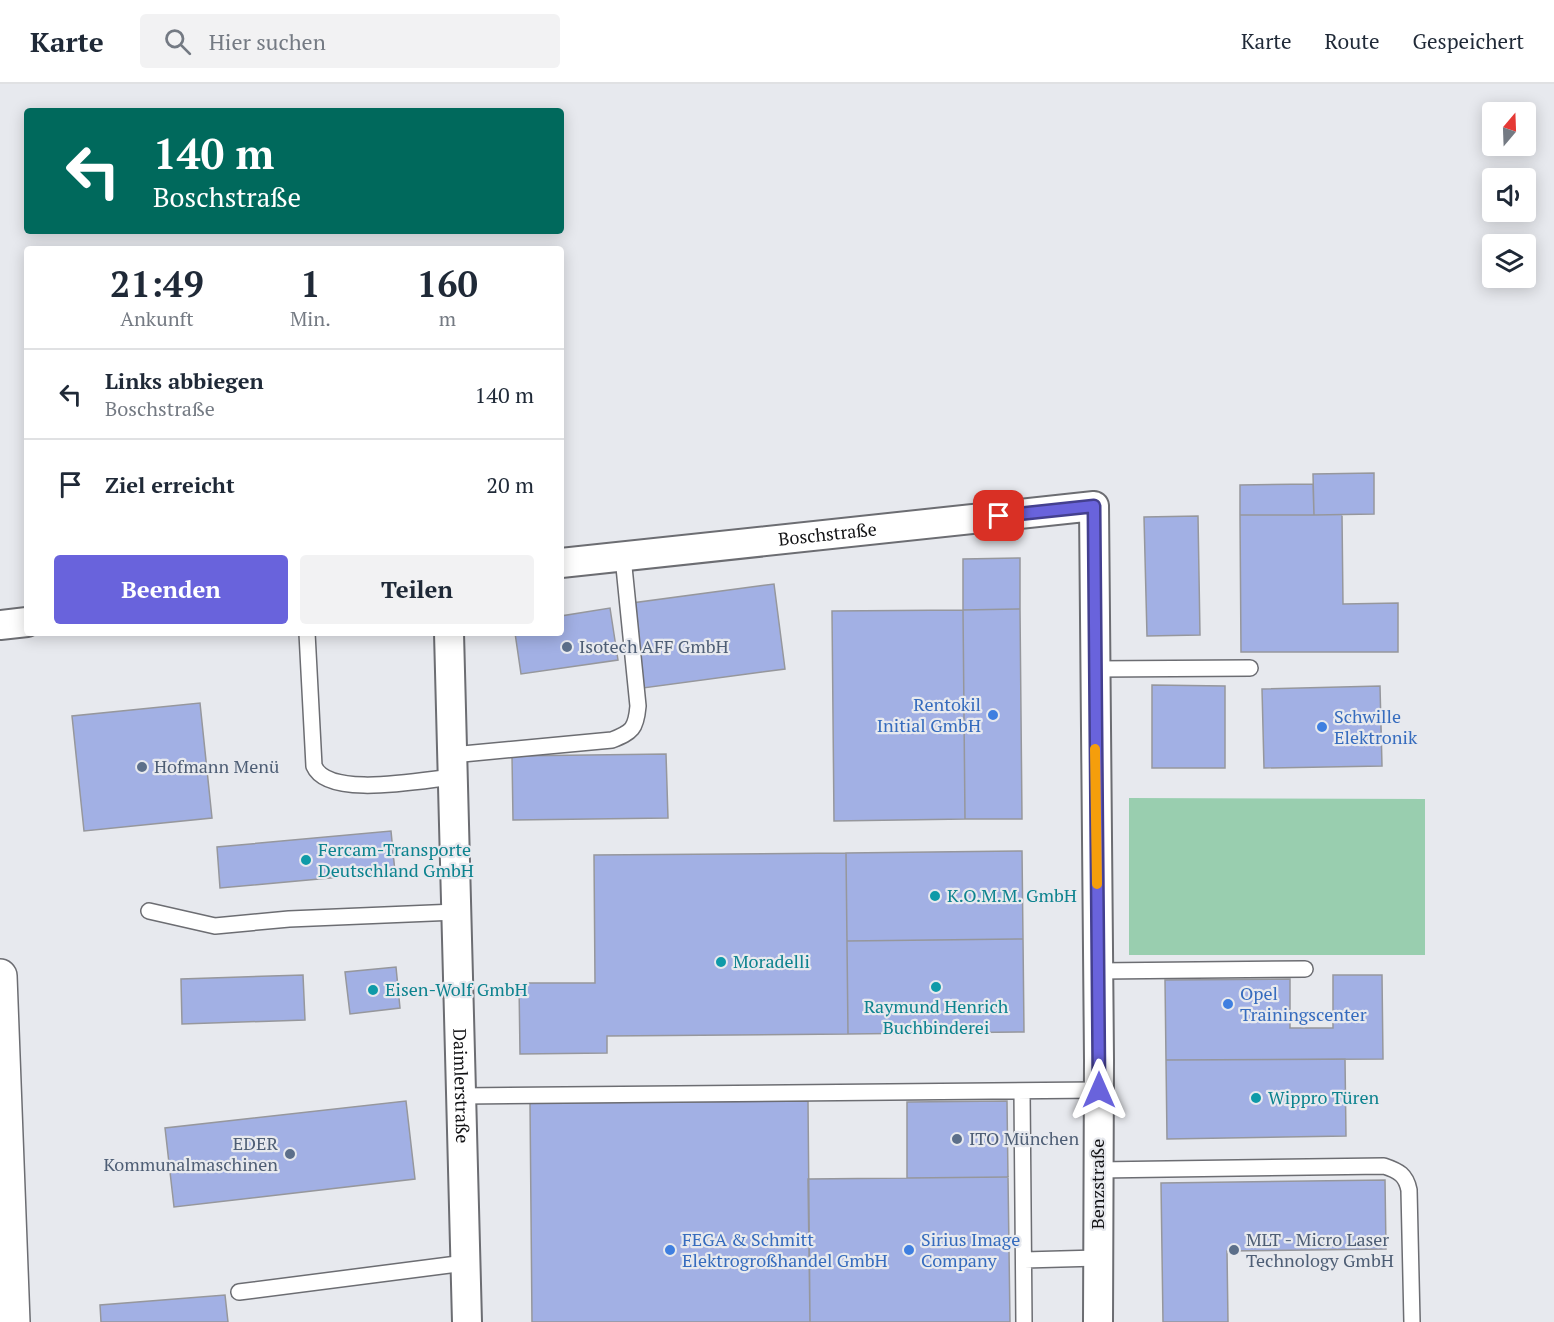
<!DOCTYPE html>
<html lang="de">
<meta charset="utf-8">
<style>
:root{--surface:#fff;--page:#f2f2f3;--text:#1f2937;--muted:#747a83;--line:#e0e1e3;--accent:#6963dc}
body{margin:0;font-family:"PT Serif",serif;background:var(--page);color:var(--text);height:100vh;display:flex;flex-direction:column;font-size:22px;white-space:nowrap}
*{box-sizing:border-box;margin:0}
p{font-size:20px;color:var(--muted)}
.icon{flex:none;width:33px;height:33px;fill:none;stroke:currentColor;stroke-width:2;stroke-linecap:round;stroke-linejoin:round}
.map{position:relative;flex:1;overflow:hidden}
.details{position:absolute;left:24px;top:162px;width:540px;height:390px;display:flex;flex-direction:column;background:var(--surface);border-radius:6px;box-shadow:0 3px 15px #0003}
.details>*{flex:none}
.top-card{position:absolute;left:24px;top:24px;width:540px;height:126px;border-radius:6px;box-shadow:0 3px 15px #0003;background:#00695c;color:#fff;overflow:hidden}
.needle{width:39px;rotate:19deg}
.controls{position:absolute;left:1482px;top:18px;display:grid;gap:12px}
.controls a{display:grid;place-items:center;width:54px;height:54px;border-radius:6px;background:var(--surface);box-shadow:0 3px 15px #0003;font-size:30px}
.pin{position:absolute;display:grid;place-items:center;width:51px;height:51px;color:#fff;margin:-26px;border-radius:12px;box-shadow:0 3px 9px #0006}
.me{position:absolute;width:66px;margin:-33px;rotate:0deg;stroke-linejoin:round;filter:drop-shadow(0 0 4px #0008)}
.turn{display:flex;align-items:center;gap:21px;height:126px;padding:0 30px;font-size:27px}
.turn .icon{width:78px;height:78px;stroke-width:2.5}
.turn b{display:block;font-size:42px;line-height:51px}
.eta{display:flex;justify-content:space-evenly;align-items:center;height:102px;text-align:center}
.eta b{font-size:36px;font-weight:700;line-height:42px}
.action{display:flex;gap:12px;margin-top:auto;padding:12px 30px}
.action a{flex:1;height:69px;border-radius:6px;background:var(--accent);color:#fff;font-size:24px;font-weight:700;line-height:69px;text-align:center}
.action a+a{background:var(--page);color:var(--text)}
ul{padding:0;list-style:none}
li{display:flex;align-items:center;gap:18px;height:90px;padding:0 30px;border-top:2px solid var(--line)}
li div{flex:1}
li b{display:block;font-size:22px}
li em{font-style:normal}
header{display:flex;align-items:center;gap:36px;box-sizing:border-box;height:84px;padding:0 30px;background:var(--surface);border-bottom:2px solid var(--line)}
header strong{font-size:28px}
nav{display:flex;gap:33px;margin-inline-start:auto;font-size:21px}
.search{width:420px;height:54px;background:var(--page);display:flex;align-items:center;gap:15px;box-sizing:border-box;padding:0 21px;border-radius:6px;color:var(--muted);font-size:22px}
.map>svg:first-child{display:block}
.green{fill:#99ceaf}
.building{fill:#a2b0e4;stroke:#96979c;stroke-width:1.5}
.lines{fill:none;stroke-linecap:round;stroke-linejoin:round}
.service-casing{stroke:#6c6d72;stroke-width:18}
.minor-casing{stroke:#6c6d72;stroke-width:32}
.secondary-casing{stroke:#6c6d72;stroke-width:36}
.service{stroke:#fff;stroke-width:15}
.minor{stroke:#fff;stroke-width:28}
.secondary{stroke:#fff;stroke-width:33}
.route-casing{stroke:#44408f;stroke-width:15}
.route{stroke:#6963dc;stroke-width:10}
.slow{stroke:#f59e0b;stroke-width:10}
.service-dot{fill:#5c6f8a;stroke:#e7e9ee;stroke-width:2}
.shop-dot{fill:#3f7fe0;stroke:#e7e9ee;stroke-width:2}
.culture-dot{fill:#0f9aa8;stroke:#e7e9ee;stroke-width:2}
.labels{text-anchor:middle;stroke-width:4.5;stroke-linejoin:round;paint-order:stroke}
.street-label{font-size:18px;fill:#121214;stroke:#e7e9ee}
.service-label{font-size:18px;fill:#4e5e75;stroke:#e7e9ee;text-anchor:start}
.shop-label{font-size:18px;fill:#366cbe;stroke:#e7e9ee;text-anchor:start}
.culture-label{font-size:18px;fill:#0d838f;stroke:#e7e9ee;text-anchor:start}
</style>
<header>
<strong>Karte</strong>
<div class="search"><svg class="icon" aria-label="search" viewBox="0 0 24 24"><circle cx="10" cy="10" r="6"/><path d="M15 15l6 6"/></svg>Hier suchen</div>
<nav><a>Karte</a><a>Route</a><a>Gespeichert</a></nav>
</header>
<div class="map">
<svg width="1554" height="1238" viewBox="0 0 1554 1238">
<rect width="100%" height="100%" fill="#e7e9ee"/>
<path class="green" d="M1129,714l296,1v156h-296z"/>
<path class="building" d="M1374,389v41l-60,1 -1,-41z
M1313,400l1,31h-74v-30z
M1240,431h102l1,89 55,-1v49h-157z
M1198,432l2,119 -53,1 -3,-119z
M1020,474v51l-57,1v-51z
M774,500l11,85 -142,19 -11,-85z
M610,524l8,52 -97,14 -6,-41h46v-17z
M1020,525l2,210h-57l-2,-209z
M963,526l2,209 -131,2 -2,-210z
M1152,601l73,1v82h-73z
M1380,602l2,80 -118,2 -2,-79z
M200,619l12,115 -128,13 -12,-115z
M666,670l2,64 -155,2 -1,-64z
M391,747l4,41 -175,16 -3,-41z
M1022,767l1,88 -176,2 -1,-88z
M846,769l2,181 -241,2v17l-87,1 -1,-71h76l-1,-128z
M1023,855l1,93 -176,2 -1,-93z
M396,883l4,41 -50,6 -5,-42z
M303,891l2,45 -123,4 -1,-45z
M1333,891h49l1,84 -217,1 -1,-80 125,-1v49h43z
M1345,975l1,77 -179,3 -1,-79z
M406,1017l9,78 -241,28 -9,-79z
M808,1017l2,221h-278l-2,-219z
M1007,1017l1,76 -101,1v-76z
M1008,1093l2,145h-200l-2,-143z
M1385,1096l1,69 -159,2 1,71h-65l-2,-139z
M225,1211l3,27h-127l-1,-17z"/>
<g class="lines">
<g class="service-casing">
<path id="service" d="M307,549l7,133c14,33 108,14 139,11
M1095,585l155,-1
M452,671l160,-15c20,-8 24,-11 26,-34l-15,-149
M149,827l66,15 74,-7 167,-7
M1098,887l207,-2
M1022,1007l2,231
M461,1012l638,-6
M1098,1086l286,-4c15,5 22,9 25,24l3,132
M1024,1176l74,-2
M239,1208l226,-29"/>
</g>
<g class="minor-casing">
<g id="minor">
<path id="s1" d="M561,479l533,-57 5,554 -1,262"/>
<path d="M0,541l27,-3"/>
<path id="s2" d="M449,549l18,689"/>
</g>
</g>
<g class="secondary-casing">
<path id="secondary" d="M0,892l13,346"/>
</g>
<use href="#service" class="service"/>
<use href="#minor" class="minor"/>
<use href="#secondary" class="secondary"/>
</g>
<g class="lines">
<g class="route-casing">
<path id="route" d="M999,432l95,-10 5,584"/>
</g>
<use href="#route" class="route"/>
<path class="slow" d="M1095,665l2,135"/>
</g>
<g class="service-dot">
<circle cx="567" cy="563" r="6"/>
<circle cx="142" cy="683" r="6"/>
<circle cx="957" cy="1055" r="6"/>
<circle cx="290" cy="1070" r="6"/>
<circle cx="1234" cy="1166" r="6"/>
</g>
<g class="shop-dot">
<circle cx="993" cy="631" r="6"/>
<circle cx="1322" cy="643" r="6"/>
<circle cx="1228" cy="920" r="6"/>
<circle cx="670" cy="1166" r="6"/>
<circle cx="909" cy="1166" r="6"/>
</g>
<g class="culture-dot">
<circle cx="306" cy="776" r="6"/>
<circle cx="935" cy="812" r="6"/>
<circle cx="721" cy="878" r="6"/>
<circle cx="936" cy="903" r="6"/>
<circle cx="373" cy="906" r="6"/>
<circle cx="1256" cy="1014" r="6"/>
</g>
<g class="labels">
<g class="street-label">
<text dy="6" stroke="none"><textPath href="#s1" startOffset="268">Boschstraße</textPath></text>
<text dy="6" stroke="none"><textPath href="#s2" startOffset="453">Daimlerstraße</textPath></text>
<text transform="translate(1098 1100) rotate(-90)" y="6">Benzstraße</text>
</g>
<g class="service-label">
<text x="579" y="569">Isotech AFF GmbH</text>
<text x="154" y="689">Hofmann Menü</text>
<text x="969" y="1061">ITO München</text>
<text x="278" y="1066" text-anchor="end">EDER<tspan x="278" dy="21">Kommunalmaschinen</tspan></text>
<text x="1246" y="1162">MLT - Micro Laser<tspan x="1246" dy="21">Technology GmbH</tspan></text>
</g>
<g class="shop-label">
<text x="981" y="627" text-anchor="end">Rentokil<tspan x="981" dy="21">Initial GmbH</tspan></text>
<text x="1334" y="639">Schwille<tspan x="1334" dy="21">Elektronik</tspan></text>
<text x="1240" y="916">Opel<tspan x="1240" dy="21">Trainingscenter</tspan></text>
<text x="682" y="1162">FEGA &amp; Schmitt<tspan x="682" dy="21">Elektrogroßhandel GmbH</tspan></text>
<text x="921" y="1162">Sirius Image<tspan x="921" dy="21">Company</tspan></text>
</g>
<g class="culture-label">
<text x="318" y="772">Fercam-Transporte<tspan x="318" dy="21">Deutschland GmbH</tspan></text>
<text x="947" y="818">K.O.M.M. GmbH</text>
<text x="733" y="884">Moradelli</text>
<text x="385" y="912">Eisen-Wolf GmbH</text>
<text x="936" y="929" text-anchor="middle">Raymund Henrich<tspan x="936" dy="21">Buchbinderei</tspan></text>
<text x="1268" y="1020">Wippro Türen</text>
</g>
</g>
</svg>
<div class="controls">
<a><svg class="needle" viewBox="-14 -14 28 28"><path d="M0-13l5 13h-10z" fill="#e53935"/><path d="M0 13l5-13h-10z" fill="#747a83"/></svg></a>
<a><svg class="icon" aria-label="sound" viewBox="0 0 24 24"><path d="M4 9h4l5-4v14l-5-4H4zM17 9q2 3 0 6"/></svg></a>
<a><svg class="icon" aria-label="layers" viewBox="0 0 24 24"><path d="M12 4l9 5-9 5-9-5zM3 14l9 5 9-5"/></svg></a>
</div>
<div class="pin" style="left:999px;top:432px;background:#d93025"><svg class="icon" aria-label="arrive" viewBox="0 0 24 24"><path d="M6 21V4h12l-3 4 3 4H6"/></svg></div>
<svg class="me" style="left:1099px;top:1006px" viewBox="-20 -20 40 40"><path d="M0-17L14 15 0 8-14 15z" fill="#6963dc" stroke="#fff" stroke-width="4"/></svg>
<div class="top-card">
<div class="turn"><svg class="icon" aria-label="left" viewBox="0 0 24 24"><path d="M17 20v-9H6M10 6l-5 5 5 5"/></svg><div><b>140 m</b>Boschstraße</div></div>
</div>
<section class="details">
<div class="eta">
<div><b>21:49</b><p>Ankunft</p></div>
<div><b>1</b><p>Min.</p></div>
<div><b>160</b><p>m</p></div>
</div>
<ul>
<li><svg class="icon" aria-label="left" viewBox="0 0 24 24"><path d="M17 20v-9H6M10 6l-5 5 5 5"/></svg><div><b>Links abbiegen</b><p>Boschstraße</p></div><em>140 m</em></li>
<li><svg class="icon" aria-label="arrive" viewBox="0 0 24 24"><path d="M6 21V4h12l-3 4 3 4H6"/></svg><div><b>Ziel erreicht</b></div><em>20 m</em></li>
</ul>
<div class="action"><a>Beenden</a><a>Teilen</a></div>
</section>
</div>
